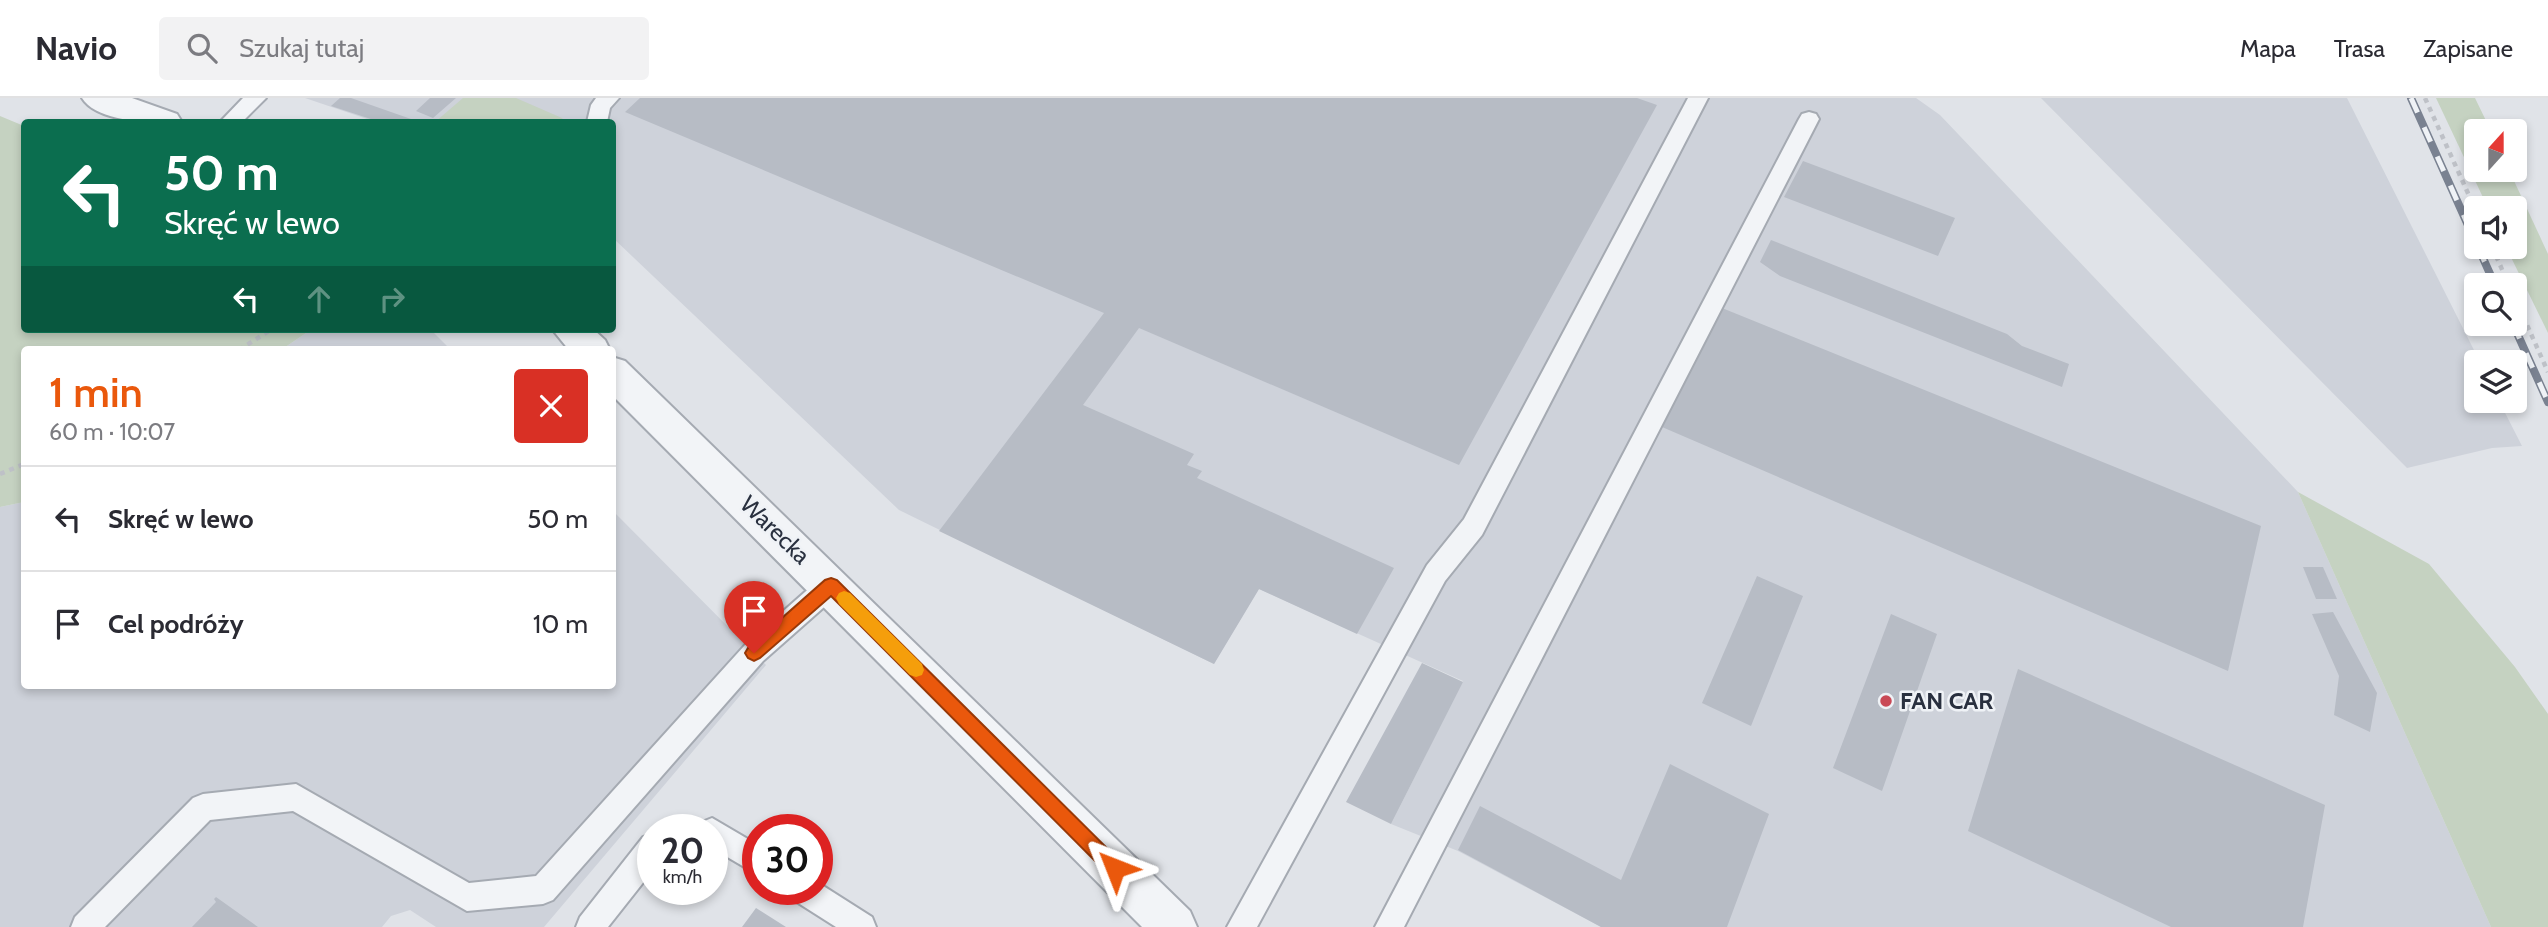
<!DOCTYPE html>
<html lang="pl">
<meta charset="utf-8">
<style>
:root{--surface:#fff;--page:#f2f2f3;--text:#2b2b33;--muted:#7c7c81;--line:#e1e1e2;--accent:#ea580c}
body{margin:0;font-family:Cabin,sans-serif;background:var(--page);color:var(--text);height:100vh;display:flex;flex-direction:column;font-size:26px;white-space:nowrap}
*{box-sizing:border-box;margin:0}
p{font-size:23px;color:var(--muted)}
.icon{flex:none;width:38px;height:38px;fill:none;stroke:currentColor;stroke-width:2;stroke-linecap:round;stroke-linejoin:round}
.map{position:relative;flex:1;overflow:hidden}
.panel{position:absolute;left:21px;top:248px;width:595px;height:343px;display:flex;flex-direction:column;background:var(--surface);border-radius:7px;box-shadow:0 4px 10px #0003}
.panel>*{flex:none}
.hud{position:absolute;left:21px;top:21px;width:595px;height:214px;border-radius:7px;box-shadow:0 4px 10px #0003;background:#0b6e4f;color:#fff;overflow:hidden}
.needle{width:46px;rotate:21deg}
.fabs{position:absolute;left:2464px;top:21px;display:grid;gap:14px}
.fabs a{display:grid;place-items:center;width:63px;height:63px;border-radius:7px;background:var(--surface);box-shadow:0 4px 10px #0003;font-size:35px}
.speed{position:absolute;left:637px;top:716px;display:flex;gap:14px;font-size:35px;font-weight:700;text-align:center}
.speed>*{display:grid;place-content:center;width:91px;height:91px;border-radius:50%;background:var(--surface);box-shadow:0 4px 10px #0003;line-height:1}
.speed small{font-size:18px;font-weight:400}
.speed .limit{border:10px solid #d22;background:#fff;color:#111}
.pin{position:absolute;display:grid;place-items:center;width:60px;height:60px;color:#fff;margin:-72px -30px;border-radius:50% 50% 50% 0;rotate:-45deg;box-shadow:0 0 7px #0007}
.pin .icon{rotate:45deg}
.me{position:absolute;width:77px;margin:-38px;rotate:315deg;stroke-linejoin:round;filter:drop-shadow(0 0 5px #0008)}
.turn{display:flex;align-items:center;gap:24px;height:147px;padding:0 28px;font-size:32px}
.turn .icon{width:91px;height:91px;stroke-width:2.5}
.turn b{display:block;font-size:49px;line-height:60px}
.lanes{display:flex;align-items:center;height:66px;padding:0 28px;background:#0003;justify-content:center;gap:35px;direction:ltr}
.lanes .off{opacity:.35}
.round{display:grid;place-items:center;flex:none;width:74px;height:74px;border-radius:7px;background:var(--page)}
.headline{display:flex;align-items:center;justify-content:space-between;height:119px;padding:0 28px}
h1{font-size:42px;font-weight:600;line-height:52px;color:var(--accent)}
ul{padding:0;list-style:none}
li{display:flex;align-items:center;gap:21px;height:105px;padding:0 28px;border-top:2px solid var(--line)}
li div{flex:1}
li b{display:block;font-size:26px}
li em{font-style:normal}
header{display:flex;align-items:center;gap:42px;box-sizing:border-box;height:98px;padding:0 35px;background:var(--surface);border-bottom:2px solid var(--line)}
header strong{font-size:33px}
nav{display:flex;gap:38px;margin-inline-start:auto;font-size:24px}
.search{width:490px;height:63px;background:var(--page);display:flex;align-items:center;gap:18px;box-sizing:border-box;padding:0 24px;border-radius:7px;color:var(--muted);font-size:26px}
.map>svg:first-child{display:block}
.built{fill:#ced2da}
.green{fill:#c5d2c1}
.building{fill:#b7bcc5}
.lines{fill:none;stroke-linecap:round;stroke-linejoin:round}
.lane-casing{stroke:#a5aab2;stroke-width:4}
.street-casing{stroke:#a5aab2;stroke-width:4}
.path{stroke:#bec1c7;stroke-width:4.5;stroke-dasharray:5 5;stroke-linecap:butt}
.lane{fill:#f2f4f7;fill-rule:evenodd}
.street{fill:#f2f4f7;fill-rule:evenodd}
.rail-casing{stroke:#7a8291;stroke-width:8}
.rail{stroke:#eff2f6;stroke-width:5;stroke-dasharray:16;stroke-linecap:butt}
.route{fill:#ea580c;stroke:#983908;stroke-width:2}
.slow{fill:#f59e0b}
.poi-dot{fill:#c94956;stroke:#eff2f6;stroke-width:2.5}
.labels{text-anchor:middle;stroke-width:5;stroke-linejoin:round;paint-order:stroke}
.street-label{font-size:24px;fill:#29303f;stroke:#eff2f6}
.poi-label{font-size:24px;font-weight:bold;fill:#29303f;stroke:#eff2f6;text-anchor:start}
</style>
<header>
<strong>Navio</strong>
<div class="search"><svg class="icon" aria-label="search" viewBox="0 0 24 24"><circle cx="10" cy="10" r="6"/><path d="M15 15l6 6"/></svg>Szukaj tutaj</div>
<nav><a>Mapa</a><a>Trasa</a><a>Zapisane</a></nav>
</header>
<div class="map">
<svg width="2548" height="829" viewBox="0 0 2548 829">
<rect width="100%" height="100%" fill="#e0e3e8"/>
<path class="built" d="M305,0h1611l24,17 358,377 193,435h-890l-143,-76 -67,-27 72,-143 -204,-92 -45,75 -315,-154 -286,-272 -1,-116h-236z
M2041,0h306l133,264h-4v39h23l23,45 -30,2 -85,20z
M312,231h118l21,21h-170z
M24,404v184h588l1,-175 153,154 -222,262h-108l-26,-17 -19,6 -9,11h-382v-420z"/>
<path class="green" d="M463,0h53l46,20 3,4h-130z
M2436,0h39l16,33h-15v39h33l39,84v79l-42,-86h9v-39h-27z
M0,18l24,10v203h288l-31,21h-257v152l-24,5z
M2298,394l131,72 86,103 33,47v213h-57z"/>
<path class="building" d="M340,0h11l60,21 -4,3h-27l-49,-16z
M430,0h26l-23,20 -17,-7z
M640,0h997l20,7 -198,360 -320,-137 -56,77 111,49 -7,11 15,6 -5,7 197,90 -37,66 -98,-45 -45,75 -275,-133 165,-218 -479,-201z
M1803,63l152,57 -17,38 -154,-59z
M1771,142l236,94 15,12 47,18 -7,23 -282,-111 -20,-14z
M1722,210l539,218 -33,145 -566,-244z
M2303,469h20l14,32h-21z
M1757,478l46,20 -52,130 -49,-23z
M2333,514l44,81 -7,39 -36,-17 5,-39 -27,-62z
M1891,516l46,20 -55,157 -49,-23z
M1422,565l41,19 -72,142 -45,-22z
M2018,571l307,136 -22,122h-132l-203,-96z
M1670,666l99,50 -42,113h-126l-143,-77 22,-44 141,74z
M216,799l42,30h-66l24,-25 -2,-3z
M756,810l30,19h-44z"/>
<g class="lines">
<g class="lane-casing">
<path id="lane" d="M243,0h23l-24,24h-22z
M596,0h23l-9,10 -3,14h-20l4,-17z
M1688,0h20l-226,437 -37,46 -188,346h-30l200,-362 37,-46z
M1809,14l7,2 3,5 -415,808h-29l424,-808 3,-5z
M831,476l9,3 4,8 -4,8 -77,68 -210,239 -10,4 -76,7 -174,-100 -83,9 -105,107h-34l4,-10 118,-119 10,-4 93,-10 173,99 67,-7 209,-231 77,-68z
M712,720l46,27v30l-46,-27v-18h-13l3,-8z
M653,735v37l-45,57h-32l4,-10 63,-80z
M817,784l55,35 4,10h-40l-44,-28 -4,-10h29z"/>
</g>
<g class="street-casing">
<path id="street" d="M82,0h50l45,16 5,8c-25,2 -85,1 -100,-24z
M552,231h41l12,11 5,10h-41z
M612,259l13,4 565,550 7,16h-55l-530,-532z"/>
</g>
<path class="path" d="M2425,0l51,113
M2492,149l17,38
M2515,200l33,74
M239,252l33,-21
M0,376l24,-10"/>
<use href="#lane" class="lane"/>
<use href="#street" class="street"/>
<g class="rail-casing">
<path id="rail" d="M2411,0l65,145
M2478,149l17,38
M2513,226l35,78"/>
</g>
<use href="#rail" class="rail"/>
</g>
<path class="route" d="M831,480l6,2 284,282 3,6 -3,6 -6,3 -7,-3 -277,-278 -71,62 -6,3 -6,-3 -3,-5 3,-5 77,-68z"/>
<path class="slow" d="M844,493l6,2 72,71 2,6 -2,5 -6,2 -6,-2 -71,-71 -3,-6 3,-5z"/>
<circle class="poi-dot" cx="1886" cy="603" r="7"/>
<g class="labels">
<g class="street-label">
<text transform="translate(775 432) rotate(44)" y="8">Warecka</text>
</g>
<g class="poi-label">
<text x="1900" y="611">FAN CAR</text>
</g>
</g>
</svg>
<div class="fabs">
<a><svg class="needle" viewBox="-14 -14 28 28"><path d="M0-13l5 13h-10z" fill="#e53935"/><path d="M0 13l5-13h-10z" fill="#7c7c81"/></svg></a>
<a><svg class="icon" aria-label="sound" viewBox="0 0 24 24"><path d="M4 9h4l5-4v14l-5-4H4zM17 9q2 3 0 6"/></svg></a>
<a><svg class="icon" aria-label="search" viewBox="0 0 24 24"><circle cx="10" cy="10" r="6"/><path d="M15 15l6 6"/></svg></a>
<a><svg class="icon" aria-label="layers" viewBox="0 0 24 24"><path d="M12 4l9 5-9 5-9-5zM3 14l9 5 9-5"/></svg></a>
</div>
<div class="speed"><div>20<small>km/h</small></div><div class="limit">30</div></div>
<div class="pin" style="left:754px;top:555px;background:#d93025"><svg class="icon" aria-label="arrive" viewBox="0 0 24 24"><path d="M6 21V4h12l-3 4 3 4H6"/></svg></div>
<svg class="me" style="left:1115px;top:770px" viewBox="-20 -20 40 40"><path d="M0-17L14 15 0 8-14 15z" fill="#ea580c" stroke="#fff" stroke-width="4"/></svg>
<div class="hud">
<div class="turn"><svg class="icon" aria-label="left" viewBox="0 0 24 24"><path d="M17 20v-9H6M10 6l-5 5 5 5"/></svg><div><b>50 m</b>Skręć w lewo</div></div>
<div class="lanes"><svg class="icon" aria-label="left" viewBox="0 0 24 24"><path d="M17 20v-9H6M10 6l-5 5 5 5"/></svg><svg class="icon off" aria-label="ahead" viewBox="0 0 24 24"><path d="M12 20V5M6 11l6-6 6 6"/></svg><svg class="icon off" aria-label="right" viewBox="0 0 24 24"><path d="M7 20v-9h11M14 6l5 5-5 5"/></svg></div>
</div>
<section class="panel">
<div class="headline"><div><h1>1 min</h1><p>60 m · 10:07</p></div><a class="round" style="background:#d93025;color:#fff"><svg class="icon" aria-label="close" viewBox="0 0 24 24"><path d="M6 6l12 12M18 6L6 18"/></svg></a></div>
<ul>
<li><svg class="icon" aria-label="left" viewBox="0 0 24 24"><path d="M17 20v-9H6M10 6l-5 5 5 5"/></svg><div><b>Skręć w lewo</b></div><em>50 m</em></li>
<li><svg class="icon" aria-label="arrive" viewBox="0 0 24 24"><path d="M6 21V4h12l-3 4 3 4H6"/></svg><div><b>Cel podróży</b></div><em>10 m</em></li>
</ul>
</section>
</div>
